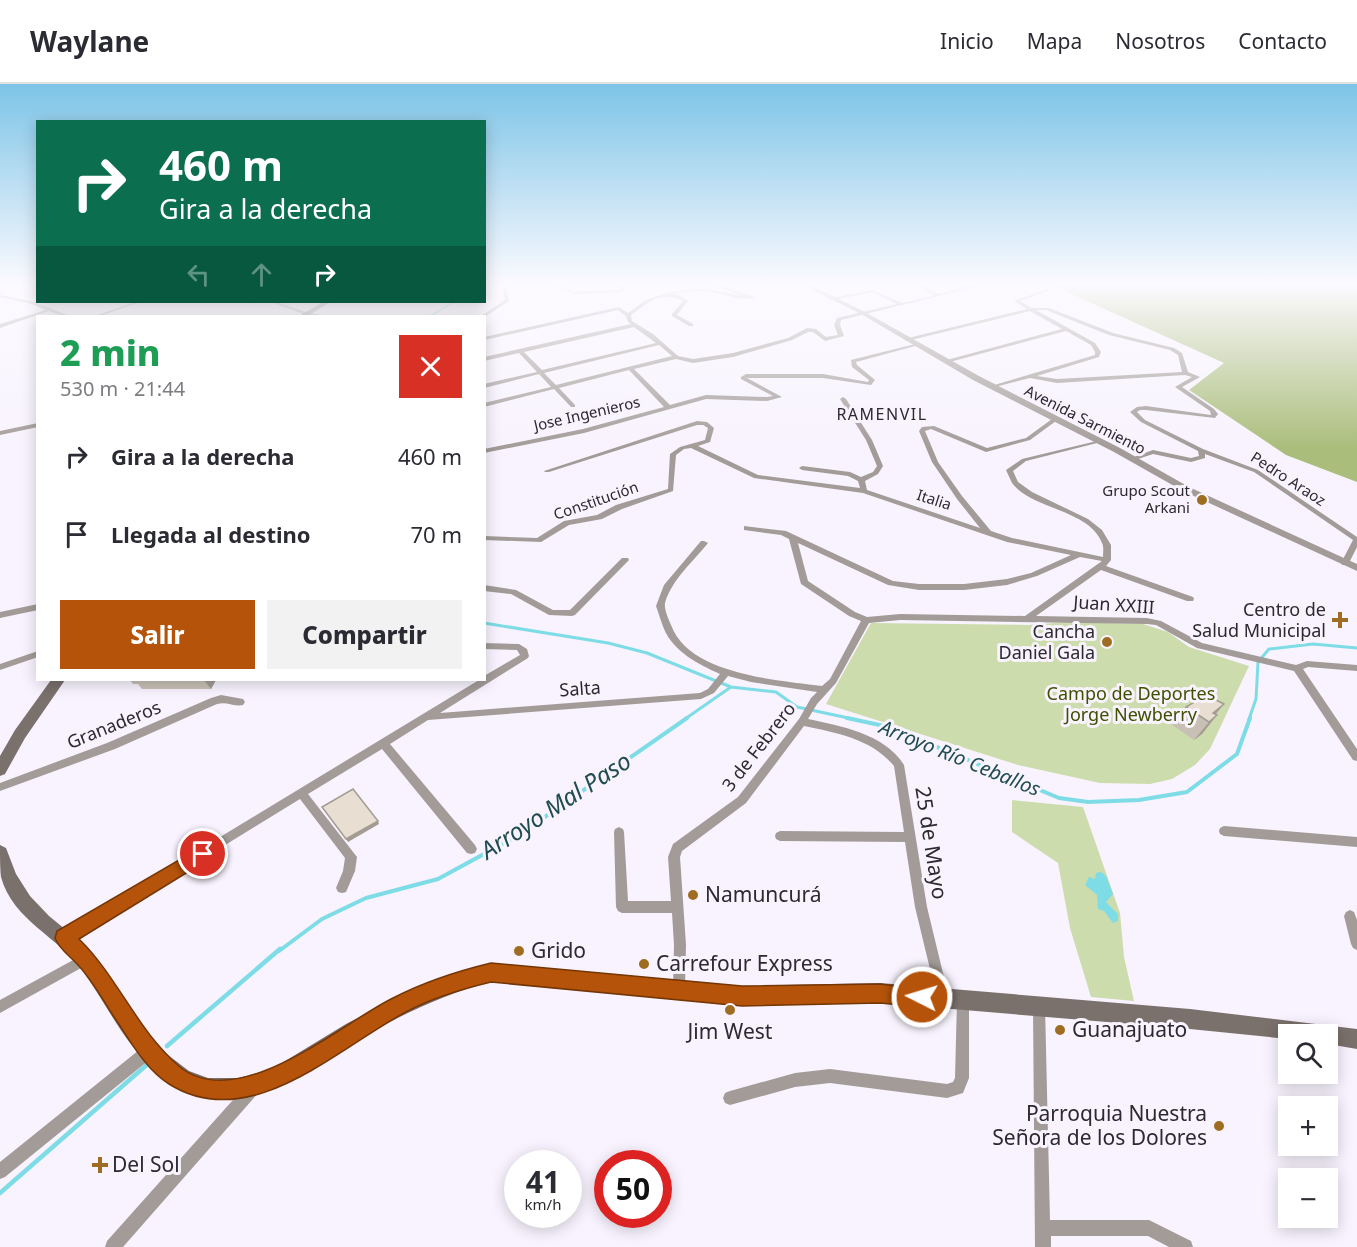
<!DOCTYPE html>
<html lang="es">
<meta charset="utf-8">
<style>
:root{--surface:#fff;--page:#f2f2f3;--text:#2b2b33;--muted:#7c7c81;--line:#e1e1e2;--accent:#b45309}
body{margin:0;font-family:"Noto Sans",sans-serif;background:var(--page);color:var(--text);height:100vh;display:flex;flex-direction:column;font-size:22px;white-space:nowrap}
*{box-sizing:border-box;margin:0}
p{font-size:20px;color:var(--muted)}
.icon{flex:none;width:33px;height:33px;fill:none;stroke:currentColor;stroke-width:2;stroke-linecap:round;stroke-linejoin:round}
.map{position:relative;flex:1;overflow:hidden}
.details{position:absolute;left:36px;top:231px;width:450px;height:366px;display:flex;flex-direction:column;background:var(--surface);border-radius:0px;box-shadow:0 3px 15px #0003}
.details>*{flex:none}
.guide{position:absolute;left:36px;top:36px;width:450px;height:183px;border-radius:0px;box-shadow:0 3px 15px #0003;background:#0b6e4f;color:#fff;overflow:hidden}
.tools{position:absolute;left:1278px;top:940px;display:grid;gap:12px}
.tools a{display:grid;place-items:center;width:60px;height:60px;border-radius:0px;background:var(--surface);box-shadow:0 3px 15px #0003;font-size:30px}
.speed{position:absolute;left:504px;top:1066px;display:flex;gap:12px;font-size:30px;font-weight:700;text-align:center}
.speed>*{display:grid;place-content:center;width:78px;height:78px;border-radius:50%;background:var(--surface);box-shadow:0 3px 15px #0003;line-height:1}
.speed small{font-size:15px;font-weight:400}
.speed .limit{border:9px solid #d22;background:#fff;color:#111}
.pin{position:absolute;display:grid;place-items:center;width:51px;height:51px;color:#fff;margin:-26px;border:3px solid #fff;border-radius:50%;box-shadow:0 2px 6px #0007}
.me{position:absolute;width:66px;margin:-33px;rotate:275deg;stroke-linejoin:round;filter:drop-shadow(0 0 4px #0008)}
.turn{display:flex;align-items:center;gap:21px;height:126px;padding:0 24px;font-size:27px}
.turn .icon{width:78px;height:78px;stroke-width:2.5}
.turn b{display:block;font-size:42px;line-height:51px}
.lanes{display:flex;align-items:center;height:57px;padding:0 24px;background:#0003;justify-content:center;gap:30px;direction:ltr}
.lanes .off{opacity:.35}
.round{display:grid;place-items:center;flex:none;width:63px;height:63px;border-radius:0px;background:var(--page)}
.headline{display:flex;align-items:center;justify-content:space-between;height:102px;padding:0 24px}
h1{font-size:36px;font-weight:800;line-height:45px;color:#1e9e55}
.primary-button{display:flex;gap:12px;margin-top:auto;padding:12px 24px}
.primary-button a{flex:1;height:69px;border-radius:0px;background:var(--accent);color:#fff;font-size:24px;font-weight:800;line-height:69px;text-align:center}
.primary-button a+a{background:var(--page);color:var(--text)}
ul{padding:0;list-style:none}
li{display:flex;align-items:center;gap:18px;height:78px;padding:0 24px}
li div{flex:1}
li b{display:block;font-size:22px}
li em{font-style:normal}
header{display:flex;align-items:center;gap:36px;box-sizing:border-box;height:84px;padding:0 30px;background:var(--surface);border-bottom:2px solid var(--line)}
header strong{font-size:28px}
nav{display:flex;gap:33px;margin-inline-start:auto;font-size:21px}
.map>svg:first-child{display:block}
.green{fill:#cddcad}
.forest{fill:#aabd7b}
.water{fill:#7ddce6}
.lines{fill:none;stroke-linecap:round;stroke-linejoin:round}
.stream-far3{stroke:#7ddce6;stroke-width:1.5}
.stream-far2{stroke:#7ddce6;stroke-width:3}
.stream-far1{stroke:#7ddce6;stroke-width:4}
.stream{stroke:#7ddce6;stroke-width:4.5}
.minor{fill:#a29b98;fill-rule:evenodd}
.tertiary{fill:#a29b98;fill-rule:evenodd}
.secondary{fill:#7a706c;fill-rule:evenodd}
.wall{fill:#c8c0b5}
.shaded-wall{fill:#a29c93}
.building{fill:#e8dfd2;stroke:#a29c93;stroke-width:1.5}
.route{fill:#b45309;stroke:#753606;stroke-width:1.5}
.poi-dot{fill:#9e6d21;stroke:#f8f3fe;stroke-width:2}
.labels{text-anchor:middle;stroke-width:6;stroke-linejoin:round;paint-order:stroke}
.far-street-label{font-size:15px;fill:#2c292f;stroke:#f8f3fe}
.far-poi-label{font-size:15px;fill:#2c292f;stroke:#f8f3fe;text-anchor:end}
.far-neighbourhood-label{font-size:16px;letter-spacing:1.5px;fill:#2c292f;stroke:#f8f3fe}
.street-label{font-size:18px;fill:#2c292f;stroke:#f8f3fe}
.poi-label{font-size:18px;fill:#2c292f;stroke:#f8f3fe;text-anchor:end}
.park-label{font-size:18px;fill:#405001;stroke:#f8f3fe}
.water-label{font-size:20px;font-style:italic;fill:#204c50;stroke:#f8f3fe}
.near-street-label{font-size:21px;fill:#2c292f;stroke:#f8f3fe}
.near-poi-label{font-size:21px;fill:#2c292f;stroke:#f8f3fe;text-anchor:start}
.near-water-label{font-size:24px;font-style:italic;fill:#204c50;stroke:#f8f3fe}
</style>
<header>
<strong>Waylane</strong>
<nav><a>Inicio</a><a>Mapa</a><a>Nosotros</a><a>Contacto</a></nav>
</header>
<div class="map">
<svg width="1357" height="1163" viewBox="0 0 1357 1163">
<rect width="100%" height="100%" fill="#f8f3fe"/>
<path class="green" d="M1068,538l75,2 25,8 21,15 60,19 -39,83 -15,16 -23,14 -22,5 -50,-1 -82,-18 -192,-61 45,-81 157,2z
M1012,716l71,7 37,106 4,44 10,44 -43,-4 -21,-69 -12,-65 -46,-31z"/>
<path class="forest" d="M1054,202h303v196l-71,-27 -97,-65 35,-27z"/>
<path class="water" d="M1101,788l5,4 7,18 -7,8 12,12v7l-5,2 -9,-12 -6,-2 -1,-14 -12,-10 4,-8 6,2 1,-6z"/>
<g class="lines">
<path class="stream-far3" d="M430,232l24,-14"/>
<path class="stream-far2" d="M484,539l124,20 39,10 84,34 45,5 21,15 56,12
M685,635l46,-32
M1249,635l7,-20 2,-37 11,-13 44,-5 44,4"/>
<path class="stream-far1" d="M847,634l42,9 170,71 29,4 51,-2 48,-8 50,-38 13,-36
M279,867l43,-32 44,-21 72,-19 81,-44 168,-117"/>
<path class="stream" d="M167,962l113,-97
M0,1109l150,-131"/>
<path class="minor" d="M502,202h4l3,15 -24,16 -4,-1 24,-16z
M553,202h7l15,6 46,-2 -2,-4h5l2,3 -4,3 -47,2z
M714,202h8l33,11c-16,6 -35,-6 -53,-6 -9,-1 -20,2 -29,3l6,1 9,6 -11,14 16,9v2h-4l-17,-10v-2l11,-13c-22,-11 -35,1 -52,14l1,6 21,13 25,22 15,3 40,-6 55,-15 19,-10 9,1 10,8 12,-2 -4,-10 3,-7 60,-14 -25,-12 -38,8h-2v-2l40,-8 30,13 32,-7 -15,-10h6l14,8 31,-8h9l-138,34 -1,5 4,11 -19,5 -12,-9h-5l-16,8 -59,17 -40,6 -17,-4 -42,10 36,36 36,-10 61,2 6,-1 -32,-17v-2l5,-3h77l45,8 1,-2 -17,-13 -1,-7 68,-17v2l-63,17 1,3 18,15 -4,5 -48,-7h-76l35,19 -15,4 -61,-2 -122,34 -100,20v-4l99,-20 81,-22 -35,-37 -70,18 16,17v2h-4l-17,-18 -70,18v-4l67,-16 -12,-13 -55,14v-4l53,-12 -18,-19 -35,8v-4l147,-33 -3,-2 -2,-6 -8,-6 -134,30v-3l135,-30 9,6 18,-13 23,-8 34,-4 41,8zM634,243l22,16 -114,27 -18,-18zM659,261l13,11 -116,29 -12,-12z
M1047,205l4,1 -31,11 11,7h18l64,25 61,15 8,5 6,19 12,5 -18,10 32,22 4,5 -3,4 -69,-8h-6l-3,2 8,8 58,29 55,21 99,67v10l-9,18h-6l-1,-2 12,-23 -99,-68 -49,-18v4l-14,4 -38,-8 -18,6h-4v-2l22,-8 38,8 8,-2 -1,-5 -57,-29 -11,-10 7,-5 9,-1 65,9 -1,-4 -35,-24 17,-10 -7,-2 -128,8 -27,-5 -39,10v-2l104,-31v-3l-4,-7 -25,-14 -120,32 -3,-2 119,-32 -32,-18 -123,30 -3,-2 123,-30 -13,-8zM1036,226h10l63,25 61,15 8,5 4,17 -125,7 -20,-3 62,-19 2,-5 -6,-9z
M0,211l35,7 34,14h-5l-15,-5 -49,17v-4l46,-14 -14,-6 -32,-7z
M135,218h5l-40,14h-5z
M271,218h5l33,11 17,3 -20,-1z
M843,313l3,2 26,41 11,26 -5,8 -13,7 2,9 113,38 -23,-29 -25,-37 -13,-31 3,-4 12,-1 53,22 39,-10 26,-19h4v2l-26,19 -44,12 -55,-23 -6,2 13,31 24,34 29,35 21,7 91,19c0,-5 1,-10 -1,-14 -13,-34 -70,-33 -90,-60 -2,-4 -4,-9 -6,-13l16,-11 79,-19v2l-75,19 -13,10 5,11 14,10 56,27 14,11 9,15v15l-5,6 87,31 1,2 -1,2h-6l-86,-31 -65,46 111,2 14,3 41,22 94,22 11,-4 50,4v6l-49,-4 -5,2 54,80v12l-4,-1 -59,-89 -97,-23 -41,-23 -9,-1 -247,-4 -31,3 -33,60 -19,21 -9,15c33,7 77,15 96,46l23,142 22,91 -1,5 -5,1 -5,-1 -1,-5 -22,-91 -10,-65 -125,-1 -4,-2 -1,-3 1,-3 4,-2 124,1 -10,-66c-22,-27 -57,-33 -90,-40l-58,77 -64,48 -2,6 6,88 -1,45 -1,5 -5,1 -5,-1 -1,-5 1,-45 -2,-32h-50l-4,-2 -2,-4 -2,-75 1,-3 4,-2 4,2 1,3 4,69h43l-3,-44 5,-13 65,-47 61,-78 12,-21 6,-6 -66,-10 -23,-6 -14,17 -13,6 -273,21 -38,24 85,101 2,4 -2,4 -4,1 -4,-1 -85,-104 -74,45 49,63 -2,14 -9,21 -4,1 -4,-1 -2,-4 7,-17 2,-13 -45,-59 -232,143 -4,2 -4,-2 -2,-4 2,-4 419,-254h5v-4l36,-21 -3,-5 -33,-1v-6l35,1 8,5 2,7 -1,2 -88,55 260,-20 8,-4 12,-15c-22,-10 -46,-22 -56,-45 -3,-7 -5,-15 -8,-23l8,-21 37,-44h3l4,2c-15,19 -36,36 -43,60 -1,6 3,15 6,22 18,50 107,55 151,61l8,-7 31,-58 -12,-5 -48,-32 -12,-45 -8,-4 -37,-5v-4l42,5 107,50 26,3h45l43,-5 24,-6 40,-18 -64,-13 -144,-49 -109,-15 -63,-30 -7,1 -8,6 -3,36 -51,18 -20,10 -33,6 -28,17 -57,-2v-4l53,2 27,-17 33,-6 19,-10 52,-16 2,-35 10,-7 25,-7 3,-12 -5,-3h-6l-148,47h-4l-1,-1 153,-50 10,1 7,6 -4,14 -12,4 60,29 102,13 -2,-7 -10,-5 -46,-6 -3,-2 3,-2 48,6 11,5 12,-5 4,-6 -11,-26 -26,-41zM798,459l90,42 31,5h45l43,-5 30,-9 43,-19 22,4 -77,55 -125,-2 -33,3 -12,-5 -47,-31z
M38,339v4l-38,8v-4z
M622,474h6l1,2 -54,55 -3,1 -23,-1 -38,-21 -27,-3v-6l32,5 37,20h17z
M38,520v6l-38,8v-6z
M38,567v6l-38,13v-6z
M221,611l22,4 2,3 -2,3c-8,2 -17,-4 -26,-1l-102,45 -115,42v-8l107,-40 104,-45z
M1224,742l133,11v10l-133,-11 -4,-2 -1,-3 1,-3z
M1350,826l4,2 3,8v30l-4,-2 -2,-4 -7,-28 2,-4z
M86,869l4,2 2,4 -2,4 -90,50v-13z
M963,910l5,1 1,5v78l-6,15 -16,5 -117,-15 -35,4 -65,18 -5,-2 -2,-5 2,-5 5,-2 65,-18 35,-4 117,15 6,-2 2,-4 2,-78 1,-5z
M1039,916l5,1 1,5 5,214h99l42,21 2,6h-24l-21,-11h-97v11h-16l-2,-241 1,-5z
M149,960l5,2 2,5 -2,5 -149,121 -5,2v-17l144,-116z
M254,996l5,2 2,5 -2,5 -136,155h-18l2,-6 142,-159z"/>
<path class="tertiary" d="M804,202h9l52,26 114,64 141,72 69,39 168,77v7l-174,-80 -69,-39 -141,-72 -112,-66z"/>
<path class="secondary" d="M323,218h8l-24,14h-8z
M51,596h14l-40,58 -20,36 -5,2v-20l15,-26z
M0,761l6,3 10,26 14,22 19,20 39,32 61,86 19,21 21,16 19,7h31l33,-9 74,-45 54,-28 62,-25 29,-8 251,23 138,-3 310,26 167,20v20l-29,-5v-9h-40v4l-98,-10 -310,-26 -138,3 -251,-25c-37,11 -71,25 -105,43 -71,39 -154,117 -231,47 -30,-27 -49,-67 -72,-100 -24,-34 -70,-50 -82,-94 -1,-9 -1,-22 -1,-32z"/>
</g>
<path class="wall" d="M130,596h86l-5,9h-69l-4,-5h-5z
M1224,620l-9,10 2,1 -15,19 -8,6 -22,-15 14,-18z"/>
<path class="shaded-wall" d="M204,596h12l-5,9z
M1224,620l-13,16 6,-5 -15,19 -8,6 15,-18 4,-9z
M378,737l1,3 -31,18 -2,-3z"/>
<path class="building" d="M1206,611l18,9 -11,9 4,2 -8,7 -23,-15z
M353,705l25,32 -32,18 -24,-32z"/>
<linearGradient id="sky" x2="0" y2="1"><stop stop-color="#7dc4e7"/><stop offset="0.55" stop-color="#fcfaff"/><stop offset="1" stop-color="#fcfaff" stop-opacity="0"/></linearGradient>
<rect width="1357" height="365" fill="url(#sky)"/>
<path class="route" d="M203,762l6,2 2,6 -2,5 -130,80c39,38 59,93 101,128 59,47 160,-43 213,-69 31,-16 65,-27 98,-35l251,23 138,-2 49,6 3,7 -3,7 -7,3 -42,-4 -138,3 -251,-24c-29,7 -59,16 -85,30 -70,37 -156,123 -237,72 -24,-15 -39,-44 -55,-67 -11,-17 -22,-37 -36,-52 -8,-9 -19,-16 -23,-27l2,-7z"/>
<g class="poi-dot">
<circle cx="1202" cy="416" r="6"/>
<path d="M1337 527h6v6h6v6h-6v6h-6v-6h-6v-6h6z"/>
<circle cx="1107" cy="558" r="6"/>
<circle cx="693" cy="811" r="6"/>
<circle cx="519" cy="867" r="6"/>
<circle cx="644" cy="880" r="6"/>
<circle cx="730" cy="926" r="6"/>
<circle cx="1060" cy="946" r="6"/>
<circle cx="1219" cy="1042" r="6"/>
<path d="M97 1072h6v6h6v6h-6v6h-6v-6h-6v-6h6z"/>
</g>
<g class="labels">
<g class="far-street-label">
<text transform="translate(587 330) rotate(-13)" y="5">Jose Ingenieros</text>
<text transform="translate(1085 336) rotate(27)" y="5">Avenida Sarmiento</text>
<text transform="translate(1288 395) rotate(33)" y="5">Pedro Araoz</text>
<text transform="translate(934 416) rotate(18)" y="5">Italia</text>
<text transform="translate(596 417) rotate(-19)" y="5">Constitución</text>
</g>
<g class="far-poi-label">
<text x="1190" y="412">Grupo Scout<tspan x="1190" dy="17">Arkani</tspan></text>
</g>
<g class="far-neighbourhood-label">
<text x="882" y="336">RAMENVIL</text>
</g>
<g class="street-label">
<text transform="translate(1114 521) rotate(4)" y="6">Juan XXIII</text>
<text transform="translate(580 605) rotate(-4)" y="6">Salta</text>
<text transform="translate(114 641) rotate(-22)" y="6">Granaderos</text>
<text transform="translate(759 663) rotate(-52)" y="6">3 de Febrero</text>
</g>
<g class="poi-label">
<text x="1326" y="532">Centro de<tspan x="1326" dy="21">Salud Municipal</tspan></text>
<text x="1095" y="554">Cancha<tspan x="1095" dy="21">Daniel Gala</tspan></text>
</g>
<g class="park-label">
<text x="1131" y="616">Campo de Deportes<tspan x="1131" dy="21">Jorge Newberry</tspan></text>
</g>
<g class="water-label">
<text transform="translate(960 674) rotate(22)" y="7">Arroyo Río Ceballos</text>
</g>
<g class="near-street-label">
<text transform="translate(931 759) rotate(81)" y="7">25 de Mayo</text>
</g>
<g class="near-poi-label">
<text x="705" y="818">Namuncurá</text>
<text x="531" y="874">Grido</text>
<text x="656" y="887">Carrefour Express</text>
<text x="1072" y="953">Guanajuato</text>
<text x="730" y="955" text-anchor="middle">Jim West</text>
<text x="1207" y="1037" text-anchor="end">Parroquia Nuestra<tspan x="1207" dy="24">Señora de los Dolores</tspan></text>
<text x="112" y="1088">Del Sol</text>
</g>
<g class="near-water-label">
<text transform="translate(556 722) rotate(-33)" y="8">Arroyo Mal Paso</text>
</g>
</g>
</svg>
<div class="tools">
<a><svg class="icon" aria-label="search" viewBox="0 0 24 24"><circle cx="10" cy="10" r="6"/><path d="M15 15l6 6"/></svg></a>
<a>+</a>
<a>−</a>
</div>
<div class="speed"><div>41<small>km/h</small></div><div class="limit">50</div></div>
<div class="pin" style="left:203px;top:770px;background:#d93025"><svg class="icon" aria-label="arrive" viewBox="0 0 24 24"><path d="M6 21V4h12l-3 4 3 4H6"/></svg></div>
<svg class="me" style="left:922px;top:913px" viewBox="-20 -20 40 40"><circle r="17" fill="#b45309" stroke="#fff" stroke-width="3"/><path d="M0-11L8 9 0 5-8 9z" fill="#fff"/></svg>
<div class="guide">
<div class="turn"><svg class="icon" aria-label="right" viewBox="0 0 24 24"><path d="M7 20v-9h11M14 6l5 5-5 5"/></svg><div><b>460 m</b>Gira a la derecha</div></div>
<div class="lanes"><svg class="icon off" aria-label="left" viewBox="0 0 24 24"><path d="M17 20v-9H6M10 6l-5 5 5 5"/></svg><svg class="icon off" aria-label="ahead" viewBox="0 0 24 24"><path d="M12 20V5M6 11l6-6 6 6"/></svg><svg class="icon" aria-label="right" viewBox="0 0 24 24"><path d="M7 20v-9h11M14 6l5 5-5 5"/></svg></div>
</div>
<section class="details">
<div class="headline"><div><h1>2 min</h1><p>530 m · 21:44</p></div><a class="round" style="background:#d93025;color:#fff"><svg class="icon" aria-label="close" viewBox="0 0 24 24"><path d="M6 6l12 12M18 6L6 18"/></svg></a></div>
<ul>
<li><svg class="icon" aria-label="right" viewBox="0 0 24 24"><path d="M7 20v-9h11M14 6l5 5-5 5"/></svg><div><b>Gira a la derecha</b></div><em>460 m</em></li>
<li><svg class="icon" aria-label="arrive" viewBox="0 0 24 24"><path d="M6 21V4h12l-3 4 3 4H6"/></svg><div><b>Llegada al destino</b></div><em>70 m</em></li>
</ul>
<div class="primary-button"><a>Salir</a><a>Compartir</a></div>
</section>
</div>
